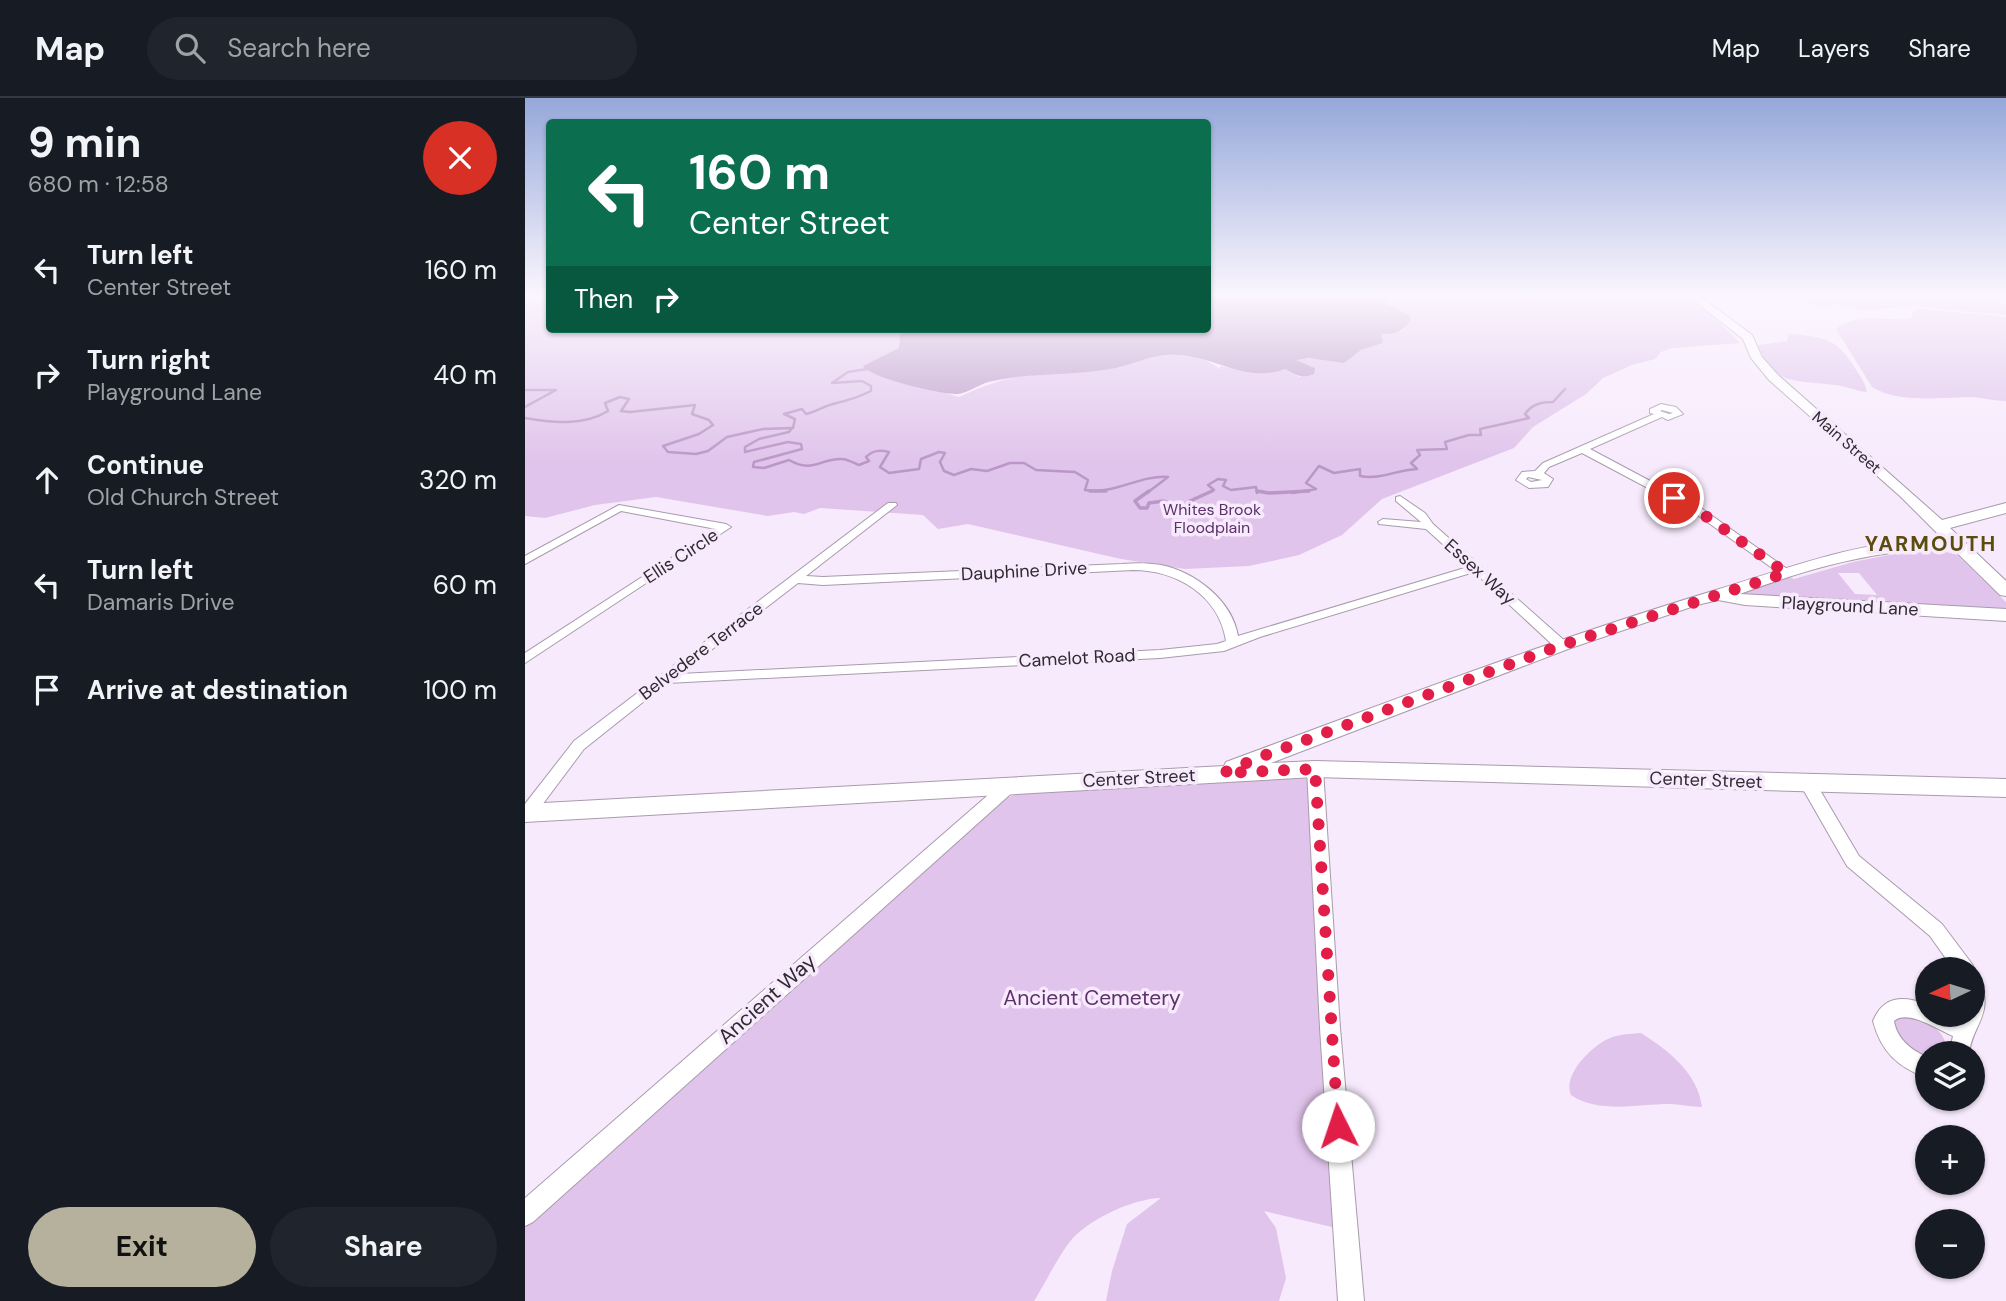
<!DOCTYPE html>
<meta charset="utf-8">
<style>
:root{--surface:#171b24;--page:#20242c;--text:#f1f3f6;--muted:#9ea1a6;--line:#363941;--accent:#b6b19c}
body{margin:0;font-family:"DM Sans",sans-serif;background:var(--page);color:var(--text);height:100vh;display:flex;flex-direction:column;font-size:26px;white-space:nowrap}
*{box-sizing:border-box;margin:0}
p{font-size:23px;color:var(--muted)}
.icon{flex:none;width:38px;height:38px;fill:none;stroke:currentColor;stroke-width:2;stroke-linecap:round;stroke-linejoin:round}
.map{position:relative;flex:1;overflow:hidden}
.panel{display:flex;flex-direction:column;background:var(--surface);width:525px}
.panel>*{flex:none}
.guide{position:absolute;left:21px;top:21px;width:665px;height:214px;border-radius:7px;box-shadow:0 2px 5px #0004;background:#0b6e4f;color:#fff;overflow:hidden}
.needle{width:46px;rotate:266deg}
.buttons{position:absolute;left:1390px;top:859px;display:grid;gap:14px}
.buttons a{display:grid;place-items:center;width:70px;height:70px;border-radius:50%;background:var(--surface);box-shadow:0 2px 5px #0004;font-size:35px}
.pin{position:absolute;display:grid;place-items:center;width:60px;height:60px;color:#fff;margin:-30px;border:4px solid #fff;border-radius:50%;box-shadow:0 2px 7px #0007}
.me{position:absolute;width:77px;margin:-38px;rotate:356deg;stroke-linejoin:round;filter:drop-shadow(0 0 5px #0008)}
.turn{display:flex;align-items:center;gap:24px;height:147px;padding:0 28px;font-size:32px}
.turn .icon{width:91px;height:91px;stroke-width:2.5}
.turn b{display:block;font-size:49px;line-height:60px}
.then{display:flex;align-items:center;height:66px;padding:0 28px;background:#0003;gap:14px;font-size:26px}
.round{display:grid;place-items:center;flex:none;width:74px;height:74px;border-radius:37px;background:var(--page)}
.summary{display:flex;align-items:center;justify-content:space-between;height:119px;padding:0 28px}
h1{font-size:42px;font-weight:700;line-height:52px}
.primary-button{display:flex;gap:14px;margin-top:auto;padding:14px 28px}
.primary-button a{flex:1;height:80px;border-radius:42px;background:var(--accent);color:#111;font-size:28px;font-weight:700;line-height:80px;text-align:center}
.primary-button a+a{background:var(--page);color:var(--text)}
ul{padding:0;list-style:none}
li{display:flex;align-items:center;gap:21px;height:105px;padding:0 28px}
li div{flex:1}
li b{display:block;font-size:26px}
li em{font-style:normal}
header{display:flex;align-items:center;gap:42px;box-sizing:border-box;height:98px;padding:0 35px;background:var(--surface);border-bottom:2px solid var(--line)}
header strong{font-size:33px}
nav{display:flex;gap:38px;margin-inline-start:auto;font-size:24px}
.search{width:490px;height:63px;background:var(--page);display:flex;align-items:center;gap:18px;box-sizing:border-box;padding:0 24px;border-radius:38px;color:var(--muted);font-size:26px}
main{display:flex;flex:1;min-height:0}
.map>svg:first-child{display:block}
.green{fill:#e0c4eb;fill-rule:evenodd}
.water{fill:#ba97c6}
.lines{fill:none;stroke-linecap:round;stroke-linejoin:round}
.stream-far1{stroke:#ba97c6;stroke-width:2.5}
.stream{stroke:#ba97c6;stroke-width:3.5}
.street-casing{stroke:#a89bac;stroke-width:2}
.secondary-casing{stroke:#a89bac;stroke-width:2}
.street{fill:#fff;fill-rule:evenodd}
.secondary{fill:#fff;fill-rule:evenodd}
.route{stroke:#e11d48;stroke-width:12;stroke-dasharray:0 21.6}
.labels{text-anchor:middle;stroke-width:7;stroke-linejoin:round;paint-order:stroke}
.far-street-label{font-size:16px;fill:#2f2a30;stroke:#f7eafc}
.far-park-label{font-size:16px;fill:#5d306b;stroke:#f7eafc}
.street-label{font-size:18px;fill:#2f2a30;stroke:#f7eafc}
.far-district-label{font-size:21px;font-weight:bold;letter-spacing:2px;fill:#5b4d0d;stroke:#f7eafc}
.near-park-label{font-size:21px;fill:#5d306b;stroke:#f7eafc}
.near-street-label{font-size:21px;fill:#2f2a30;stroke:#f7eafc}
</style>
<header>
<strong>Map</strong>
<div class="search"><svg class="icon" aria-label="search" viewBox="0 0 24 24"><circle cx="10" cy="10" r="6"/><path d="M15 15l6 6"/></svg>Search here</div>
<nav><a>Map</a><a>Layers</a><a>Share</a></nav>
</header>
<main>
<section class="panel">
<div class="summary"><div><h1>9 min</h1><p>680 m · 12:58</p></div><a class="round" style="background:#d93025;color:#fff"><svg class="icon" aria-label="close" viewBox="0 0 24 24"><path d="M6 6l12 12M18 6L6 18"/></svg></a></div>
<ul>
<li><svg class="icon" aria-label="left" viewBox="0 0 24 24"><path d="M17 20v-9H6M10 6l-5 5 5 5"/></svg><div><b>Turn left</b><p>Center Street</p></div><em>160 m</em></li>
<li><svg class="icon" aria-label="right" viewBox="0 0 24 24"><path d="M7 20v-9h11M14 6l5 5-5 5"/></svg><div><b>Turn right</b><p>Playground Lane</p></div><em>40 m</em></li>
<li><svg class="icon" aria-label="ahead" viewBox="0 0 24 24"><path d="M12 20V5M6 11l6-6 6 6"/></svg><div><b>Continue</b><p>Old Church Street</p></div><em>320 m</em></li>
<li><svg class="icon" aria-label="left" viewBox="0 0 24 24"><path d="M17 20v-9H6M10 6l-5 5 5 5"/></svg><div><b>Turn left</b><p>Damaris Drive</p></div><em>60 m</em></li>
<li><svg class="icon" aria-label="arrive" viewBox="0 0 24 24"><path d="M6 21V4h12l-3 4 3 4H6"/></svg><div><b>Arrive at destination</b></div><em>100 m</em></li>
</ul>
<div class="primary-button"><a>Exit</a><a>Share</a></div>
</section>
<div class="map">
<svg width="1481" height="1203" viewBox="0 0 1481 1203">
<rect width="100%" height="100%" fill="#f7eafc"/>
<path class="green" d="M0,196h24v35h373l-22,13v11l-31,18 90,26c25,-12 49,-20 77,-23 19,-2 40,-1 59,-4 42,-7 85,-30 125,-1v-3l44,7 21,-4 14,8 16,-9 -20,-8 4,-2 48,2 14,-10 22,-7 -1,-9 20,-3 9,-11 -1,-5 -27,-14 8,-4 -5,-3h305l49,49 -67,5 -12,4 -6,7 -23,6 -29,13 -17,16 -53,33 -19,21 -132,51 -40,36 -43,20 -50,11 -64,3 -64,-10 -153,-35 -30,5 -15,-14 -103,-7 -16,6 -10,-2 -26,4 -112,-19 -61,8 -50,13 -20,-2z
M1278,196h203v7l-7,1 7,3v10l-94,-9 -45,4 -35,-6 -3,4 -23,-4v-8z
M1397,211l84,8v84c-11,0 -22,-3 -34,-4 -31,0 -72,7 -100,-10l-36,-58c17,-16 51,-8 73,-10l3,-2 2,-7z
M1264,236c37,3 49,4 69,39 4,6 8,12 9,19 -11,-1 -21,-6 -32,-7 -37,-5 -61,2 -77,-40l29,-4z
M1400,450l31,6 50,48v7l-6,2 -261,-15v-3l51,-16 4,2 59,-17zM1313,475h21l18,22 -22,-1z
M767,680l17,1 27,449 -72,-17 12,17 10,50 -7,23h-173l6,-30 15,-47 34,-26c-28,1 -64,18 -85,37 -14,13 -31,49 -42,66h-509v-80l476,-421 16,-6z
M1375,917c21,5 48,11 46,38l-19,1v6l-11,-3 -24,-27 2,-12z
M1116,935c27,17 57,40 61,74 -12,0 -22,-3 -33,-3 -31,0 -70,10 -98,-9 -9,-20 21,-49 37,-56 10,-5 22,-5 33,-6z"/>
<path class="water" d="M683,196h178l6,3 -8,5 26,13 1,4c-8,13 -15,15 -29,15l1,9 -22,7 -17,13 -35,-5 -13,2 19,8 -1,6c-13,5 -18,1 -29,-5 -40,16 -77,-18 -118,-14 -19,1 -34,9 -51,13 -40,8 -83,4 -123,13 -12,2 -23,11 -35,13 -15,1 -88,-16 -95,-28l36,-18 1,-13 5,-6h302z"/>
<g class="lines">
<path class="stream-far1" d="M0,292h31l-31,17
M0,320c27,5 59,8 83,-7l-3,-8 15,-6 9,2 -8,12 9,1 65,-7 -3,9 17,6 4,5 -14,9 -36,12 5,6 28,2 12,-3 19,-14 36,-8 29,-1 -3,4 -30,7 -14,8v5l43,-10 13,2 1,5 -48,13 -1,5 11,1 25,-8c25,14 31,-2 53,-1 5,0 12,4 17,6l10,-4 -3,-4c7,-7 14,-7 23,-5l-9,15 9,6 30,-4 2,-10 18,-7 6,1 -5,9 4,9 10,4 17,-6 16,2 23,-8h14l12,7 39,2 13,8 -3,10c29,5 54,-15 83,-13l-21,16
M268,330l2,-9 -11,-5 18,-5 4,5c10,-2 18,-8 27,-10 18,-5 20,-4 38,-13v-5l-9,-5 -30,2 16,-11 19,-3
M683,395l6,-3 -6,-5 10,-6 8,1 -3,6 8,4 25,-3 1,6
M767,395l24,-4 -10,-6 13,-17 15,7 26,-4v7c20,4 36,-6 57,-7l-6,-6 9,-8 -3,-5 30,-1 -2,-7 24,-7h12l-1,-6 49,-11 -4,-4c7,-10 16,-12 28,-12l12,-13"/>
<path class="stream" d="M565,393h16
M624,393l-14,10 5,7h7l2,-5 15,-2 9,4 -3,6 10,3 16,-3 -6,-10 22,-10
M732,393l12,2 40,-2"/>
<g class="street-casing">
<path id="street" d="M1136,306l15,3 7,7 -15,6 -6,-3 -72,32 111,59 89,63v4h-8l-89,-63 -111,-59 -33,14 -5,6 9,6 -5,8 -19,1 -13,-8 6,-8 13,-1 8,-8 111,-49 -4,-1v-4zM1137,312l11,3 -4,1 -9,-3zM1003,379l14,3 -11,2 -5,-3z
M875,398l25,17 8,11 133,118 1,3 -1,3h-10l-82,-76 -214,65 -36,14 -64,7 -493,25 -83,66 -51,68 -8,2v-15l49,-63 314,-238h8l1,2 -91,71 17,1 299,-13c13,-1 26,-1 39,1 34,7 71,35 77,71l230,-69 -42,-38 -47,-5 -1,-2 5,-3 38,3 -25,-21v-4zM608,472c43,0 86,25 93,71l-9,3 -57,6 -480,24 118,-91 25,2z
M94,407l107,19 5,3 -206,136v-10l191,-124 -95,-18 -96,53v-8z
M790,665l5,2 3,4 17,259 24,273h-26l-18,-273 -13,-259 3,-4z
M1283,680l6,2 45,76 83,68 30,40 3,6 -3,5v-5h-18l-24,-34 -83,-70 -47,-82 2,-4z
M484,682l6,2 2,4 -2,4 -482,432 -8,4v-28l478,-416z
M1447,878l7,3c16,36 -7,45 -10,75h-20l4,-18c-15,-6 -45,-27 -59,-15 3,18 17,29 33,36v21c-29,-11 -46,-26 -54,-57 11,-26 30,-25 54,-17v11l35,3 2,-3h8z"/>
</g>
<g class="secondary-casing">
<path id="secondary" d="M1161,196h11l55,41 10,22 15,17 165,146 64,-17v10l-56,15 56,53v15l-6,-1 -48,-47c-74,1 -143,20 -212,46l266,15v12l-261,-16 -27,-5 -21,5 -129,44 -297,114 44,-2 691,18v18l-691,-20 -790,45v-18l699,-38 2,-4c162,-60 324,-122 490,-172 75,-23 146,-50 226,-52l-41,-41 -132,-117 -18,-22 -8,-19z"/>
</g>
<use href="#street" class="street"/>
<use href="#secondary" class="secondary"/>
</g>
<linearGradient id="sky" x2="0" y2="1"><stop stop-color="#95a8da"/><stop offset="0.54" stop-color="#fbf6fe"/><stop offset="1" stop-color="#fbf6fe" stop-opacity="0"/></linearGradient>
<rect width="1481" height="365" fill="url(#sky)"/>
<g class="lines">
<path class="route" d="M813,1028l-23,-357 -92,4 37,-16 302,-112 224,-72 -89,-63 -23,-12"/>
</g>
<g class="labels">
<g class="far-street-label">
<text transform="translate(1322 344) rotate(41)" y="6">Main Street</text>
</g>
<g class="far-park-label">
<text x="687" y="417">Whites Brook<tspan x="687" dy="18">Floodplain</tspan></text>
</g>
<g class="street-label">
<text transform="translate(156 458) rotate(-33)" y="6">Ellis Circle</text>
<text transform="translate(499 473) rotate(-3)" y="6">Dauphine Drive</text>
<text transform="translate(955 474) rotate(42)" y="6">Essex Way</text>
<text transform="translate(1325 508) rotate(3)" y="6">Playground Lane</text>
<text transform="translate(176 553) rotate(-37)" y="6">Belvedere Terrace</text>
<text transform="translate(552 560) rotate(-3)" y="6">Camelot Road</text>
<text transform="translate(614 680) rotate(-3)" y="6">Center Street</text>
<text transform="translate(1181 682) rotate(2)" y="6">Center Street</text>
</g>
<g class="far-district-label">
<text x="1406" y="453">YARMOUTH</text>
</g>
<g class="near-park-label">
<text x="567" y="907">Ancient Cemetery</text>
</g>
<g class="near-street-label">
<text transform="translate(242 901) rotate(-42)" y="7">Ancient Way</text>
</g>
</g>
</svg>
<div class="buttons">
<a><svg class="needle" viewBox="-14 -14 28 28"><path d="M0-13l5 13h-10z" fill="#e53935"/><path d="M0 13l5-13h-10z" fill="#9ea1a6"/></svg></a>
<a><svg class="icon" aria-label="layers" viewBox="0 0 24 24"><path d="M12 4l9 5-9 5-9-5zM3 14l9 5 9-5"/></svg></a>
<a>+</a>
<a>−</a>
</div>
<div class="pin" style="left:1149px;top:400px;background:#d93025"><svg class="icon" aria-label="arrive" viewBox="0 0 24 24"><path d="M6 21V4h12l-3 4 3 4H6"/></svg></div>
<svg class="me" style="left:813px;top:1028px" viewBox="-20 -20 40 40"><circle r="19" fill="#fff"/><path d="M0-13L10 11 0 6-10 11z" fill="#e11d48"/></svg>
<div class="guide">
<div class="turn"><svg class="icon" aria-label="left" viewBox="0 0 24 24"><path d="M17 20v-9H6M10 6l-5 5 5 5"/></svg><div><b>160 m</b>Center Street</div></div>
<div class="then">Then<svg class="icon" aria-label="right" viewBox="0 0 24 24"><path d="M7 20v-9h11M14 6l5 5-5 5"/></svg></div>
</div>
</div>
</main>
